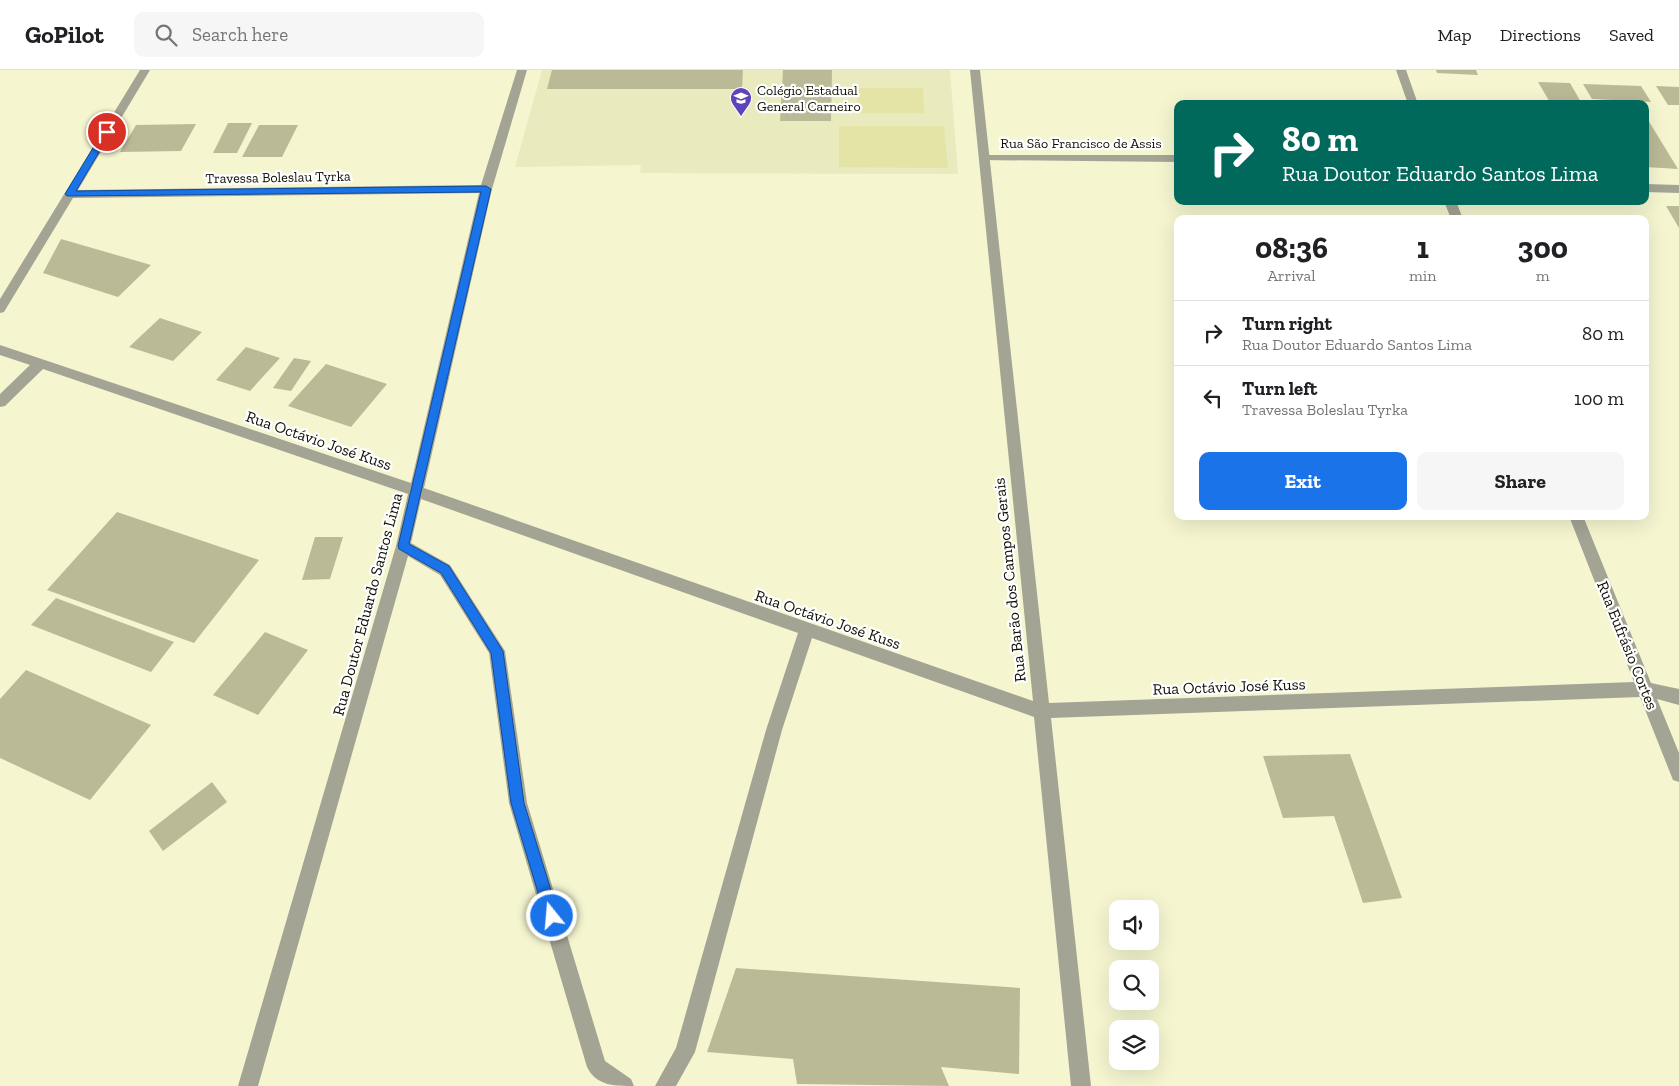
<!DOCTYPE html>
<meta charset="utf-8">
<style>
:root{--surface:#fff;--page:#f6f6f6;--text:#202124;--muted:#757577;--line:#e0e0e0;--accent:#1a73e8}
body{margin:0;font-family:"Zilla Slab",serif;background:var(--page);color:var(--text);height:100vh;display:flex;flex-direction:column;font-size:19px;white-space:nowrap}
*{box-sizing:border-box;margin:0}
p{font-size:16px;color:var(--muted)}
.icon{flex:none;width:28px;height:28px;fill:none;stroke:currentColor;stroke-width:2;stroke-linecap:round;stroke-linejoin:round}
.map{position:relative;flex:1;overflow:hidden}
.sheet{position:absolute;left:1174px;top:145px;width:475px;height:305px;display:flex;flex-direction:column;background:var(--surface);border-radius:10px;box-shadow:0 5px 20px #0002}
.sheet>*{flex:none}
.hud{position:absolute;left:1174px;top:30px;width:475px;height:105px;border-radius:10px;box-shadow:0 5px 20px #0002;background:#00695c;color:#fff;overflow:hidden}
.controls{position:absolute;left:1109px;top:830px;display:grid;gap:10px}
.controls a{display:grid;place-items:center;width:50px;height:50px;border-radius:10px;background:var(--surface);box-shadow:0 5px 20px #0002;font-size:25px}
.pin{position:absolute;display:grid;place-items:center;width:42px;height:42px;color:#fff;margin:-21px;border:2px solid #fff;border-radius:50%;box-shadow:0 1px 5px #0007}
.me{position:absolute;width:55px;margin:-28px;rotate:343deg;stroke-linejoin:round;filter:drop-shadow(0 0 4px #0008)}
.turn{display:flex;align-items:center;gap:18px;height:105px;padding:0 25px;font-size:22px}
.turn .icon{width:65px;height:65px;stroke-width:2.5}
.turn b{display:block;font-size:35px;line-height:42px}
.eta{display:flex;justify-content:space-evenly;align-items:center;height:85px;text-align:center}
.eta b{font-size:30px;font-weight:700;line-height:35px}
.button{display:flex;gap:10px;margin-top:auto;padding:10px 25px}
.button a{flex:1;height:58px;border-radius:10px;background:var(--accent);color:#fff;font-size:20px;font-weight:700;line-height:58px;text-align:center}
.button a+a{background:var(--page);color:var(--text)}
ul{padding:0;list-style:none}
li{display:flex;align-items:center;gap:15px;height:65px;padding:0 25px;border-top:1px solid var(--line)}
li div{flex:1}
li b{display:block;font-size:19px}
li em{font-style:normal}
header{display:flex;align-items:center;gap:30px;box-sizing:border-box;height:70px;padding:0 25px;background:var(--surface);border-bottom:1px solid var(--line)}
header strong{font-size:24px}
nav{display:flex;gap:28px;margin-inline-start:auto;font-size:18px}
.search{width:350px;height:45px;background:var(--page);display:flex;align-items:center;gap:12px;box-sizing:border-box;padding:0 18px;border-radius:10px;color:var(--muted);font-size:19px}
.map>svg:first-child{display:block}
.built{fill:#e9eabd}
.green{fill:#e3e4a5}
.building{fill:#baba97}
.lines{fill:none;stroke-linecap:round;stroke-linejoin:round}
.lane{fill:#a4a495;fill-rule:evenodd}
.street{fill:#a4a495;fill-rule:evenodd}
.route{fill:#1a73e8;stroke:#114b97}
.labels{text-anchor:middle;stroke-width:4.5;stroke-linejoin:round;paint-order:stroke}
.far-poi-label{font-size:14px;fill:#0f0e03;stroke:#fff;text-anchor:start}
.far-street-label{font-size:14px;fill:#0f0e03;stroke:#fff}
.street-label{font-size:16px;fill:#0f0e03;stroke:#fff}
</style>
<header>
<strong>GoPilot</strong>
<div class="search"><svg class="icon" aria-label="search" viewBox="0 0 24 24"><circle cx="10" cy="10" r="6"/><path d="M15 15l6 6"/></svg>Search here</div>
<nav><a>Map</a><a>Directions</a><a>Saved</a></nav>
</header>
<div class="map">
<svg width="1679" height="1016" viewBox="0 0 1679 1016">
<rect width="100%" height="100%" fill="#f5f6d0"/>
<path class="built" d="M542,0h408l8,104 -318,-1 1,-8 -126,2z"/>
<path class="green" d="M857,18h66l1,25h-67z
M839,56h105l4,42 -109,-1z"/>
<path class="building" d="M552,0h191l-1,19h-195z
M783,0h49l-1,51h-51z
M1436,0h40l2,5 -41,-2z
M1538,12l32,1 12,21h-31z
M1583,14l58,2 10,16 -59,-3z
M1656,16l23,1v18h-11z
M1645,45l33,54 -33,-2z
M228,53h24l-15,30h-24z
M196,54l-15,27 -61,1 16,-27z
M259,55h39l-16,32h-40z
M1666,136h13v22z
M61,169l90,26 -33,32 -75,-24z
M160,248l42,14 -29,29 -44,-14z
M246,277l34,11 -30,33 -34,-11z
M294,288l17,3 -20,30 -18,-3z
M326,294l61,20 -36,43 -63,-21z
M117,442l142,48 -65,83 -147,-53z
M315,467h28l-13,42 -28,1z
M56,528l118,44 -23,30 -120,-47z
M265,562l43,18 -50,65 -45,-20z
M26,600l125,55 -61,75 -90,-42v-59z
M1350,684l52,144 -39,5 -29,-87 -51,2 -20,-62z
M212,712l15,20 -64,49 -14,-20z
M736,898l284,20 -1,86 -78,-7 8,19 -152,-2 -4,-25 -86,-7z"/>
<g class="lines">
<path class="lane" d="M984,85h194v7l-198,-2 -1,-2 1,-2z"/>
<path class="street" d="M140,0h10l-72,120 403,-5 36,-115h10l-35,119 -68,299 609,213 -63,-631h10l69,633 585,-21 -65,-166h14l68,167 28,6v16l-22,-6 22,54v29l-6,-2 -33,-83 -589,21 40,368h-20l-37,-369 -222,-79 -30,92 -87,322 -19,34h-21l21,-38 90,-318 32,-97 -377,-134 -10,44 39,22 55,86 22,152 78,258 26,18 3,7c-19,0 -38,0 -47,-19l-78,-264 -20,-150 -49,-78 -32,-19 -150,530h-20l158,-540 12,-52 -365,-125 -38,37 -5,1v-13l30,-29 -30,-10v-10l411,138 68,-290 -406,5 -69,114 -4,1v-14z
M1396,0h10l12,34h-10z
M1645,114l34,1v8l-34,-1z
M1444,131h12l7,18h-12z"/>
</g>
<path class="route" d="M104,60l7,2 -35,59 410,-5 5,3 -82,355 40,22 54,85 21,152 35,113 -2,5 -5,2 -5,-2 -2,-5 -34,-113 -20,-150 -50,-80 -42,-24 -1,-3 83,-354 -414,4 -2,-2z"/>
<defs>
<g id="school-pin" transform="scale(1.125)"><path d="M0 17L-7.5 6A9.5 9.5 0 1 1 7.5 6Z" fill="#5f43bb" stroke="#fff"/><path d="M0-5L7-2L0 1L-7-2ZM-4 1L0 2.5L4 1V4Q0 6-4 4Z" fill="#fff"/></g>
</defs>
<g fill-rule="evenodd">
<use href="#school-pin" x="741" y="28"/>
</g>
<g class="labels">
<g class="far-poi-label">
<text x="757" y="25">Colégio Estadual<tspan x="757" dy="16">General Carneiro</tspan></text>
</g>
<g class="far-street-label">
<text x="1081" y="78">Rua São Francisco de Assis</text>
<text transform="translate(278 107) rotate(-1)" y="5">Travessa Boleslau Tyrka</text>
</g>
<g class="street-label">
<text transform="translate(319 370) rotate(19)" y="6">Rua Octávio José Kuss</text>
<text transform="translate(1009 510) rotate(-96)" y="6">Rua Barão dos Campos Gerais</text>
<text transform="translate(367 534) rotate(-75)" y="6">Rua Doutor Eduardo Santos Lima</text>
<text transform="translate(828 549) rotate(19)" y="6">Rua Octávio José Kuss</text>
<text transform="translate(1628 575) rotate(68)" y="6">Rua Eufrásio Cortes</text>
<text transform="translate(1229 616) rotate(-2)" y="6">Rua Octávio José Kuss</text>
</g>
</g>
</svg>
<div class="controls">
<a><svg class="icon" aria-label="sound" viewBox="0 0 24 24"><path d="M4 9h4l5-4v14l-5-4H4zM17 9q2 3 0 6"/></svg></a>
<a><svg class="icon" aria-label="search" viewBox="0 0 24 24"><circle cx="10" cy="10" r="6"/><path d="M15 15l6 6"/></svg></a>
<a><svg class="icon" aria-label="layers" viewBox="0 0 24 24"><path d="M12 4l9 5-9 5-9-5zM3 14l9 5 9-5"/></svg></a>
</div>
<div class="pin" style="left:107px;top:62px;background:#d93025"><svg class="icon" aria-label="arrive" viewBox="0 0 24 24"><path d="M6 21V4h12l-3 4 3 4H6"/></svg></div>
<svg class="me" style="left:552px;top:846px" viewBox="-20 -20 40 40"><circle r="17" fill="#1a73e8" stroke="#fff" stroke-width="3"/><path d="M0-11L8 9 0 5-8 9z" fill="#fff"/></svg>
<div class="hud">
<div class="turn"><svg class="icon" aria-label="right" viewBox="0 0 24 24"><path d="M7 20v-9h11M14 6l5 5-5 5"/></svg><div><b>80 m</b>Rua Doutor Eduardo Santos Lima</div></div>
</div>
<section class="sheet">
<div class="eta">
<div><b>08:36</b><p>Arrival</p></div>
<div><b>1</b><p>min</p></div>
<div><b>300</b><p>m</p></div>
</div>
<ul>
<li><svg class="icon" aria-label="right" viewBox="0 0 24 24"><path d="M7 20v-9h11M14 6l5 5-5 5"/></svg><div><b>Turn right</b><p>Rua Doutor Eduardo Santos Lima</p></div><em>80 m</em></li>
<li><svg class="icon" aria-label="left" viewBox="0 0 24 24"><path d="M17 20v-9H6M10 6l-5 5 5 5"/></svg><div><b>Turn left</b><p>Travessa Boleslau Tyrka</p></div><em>100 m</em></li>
</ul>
<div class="button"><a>Exit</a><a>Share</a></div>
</section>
</div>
